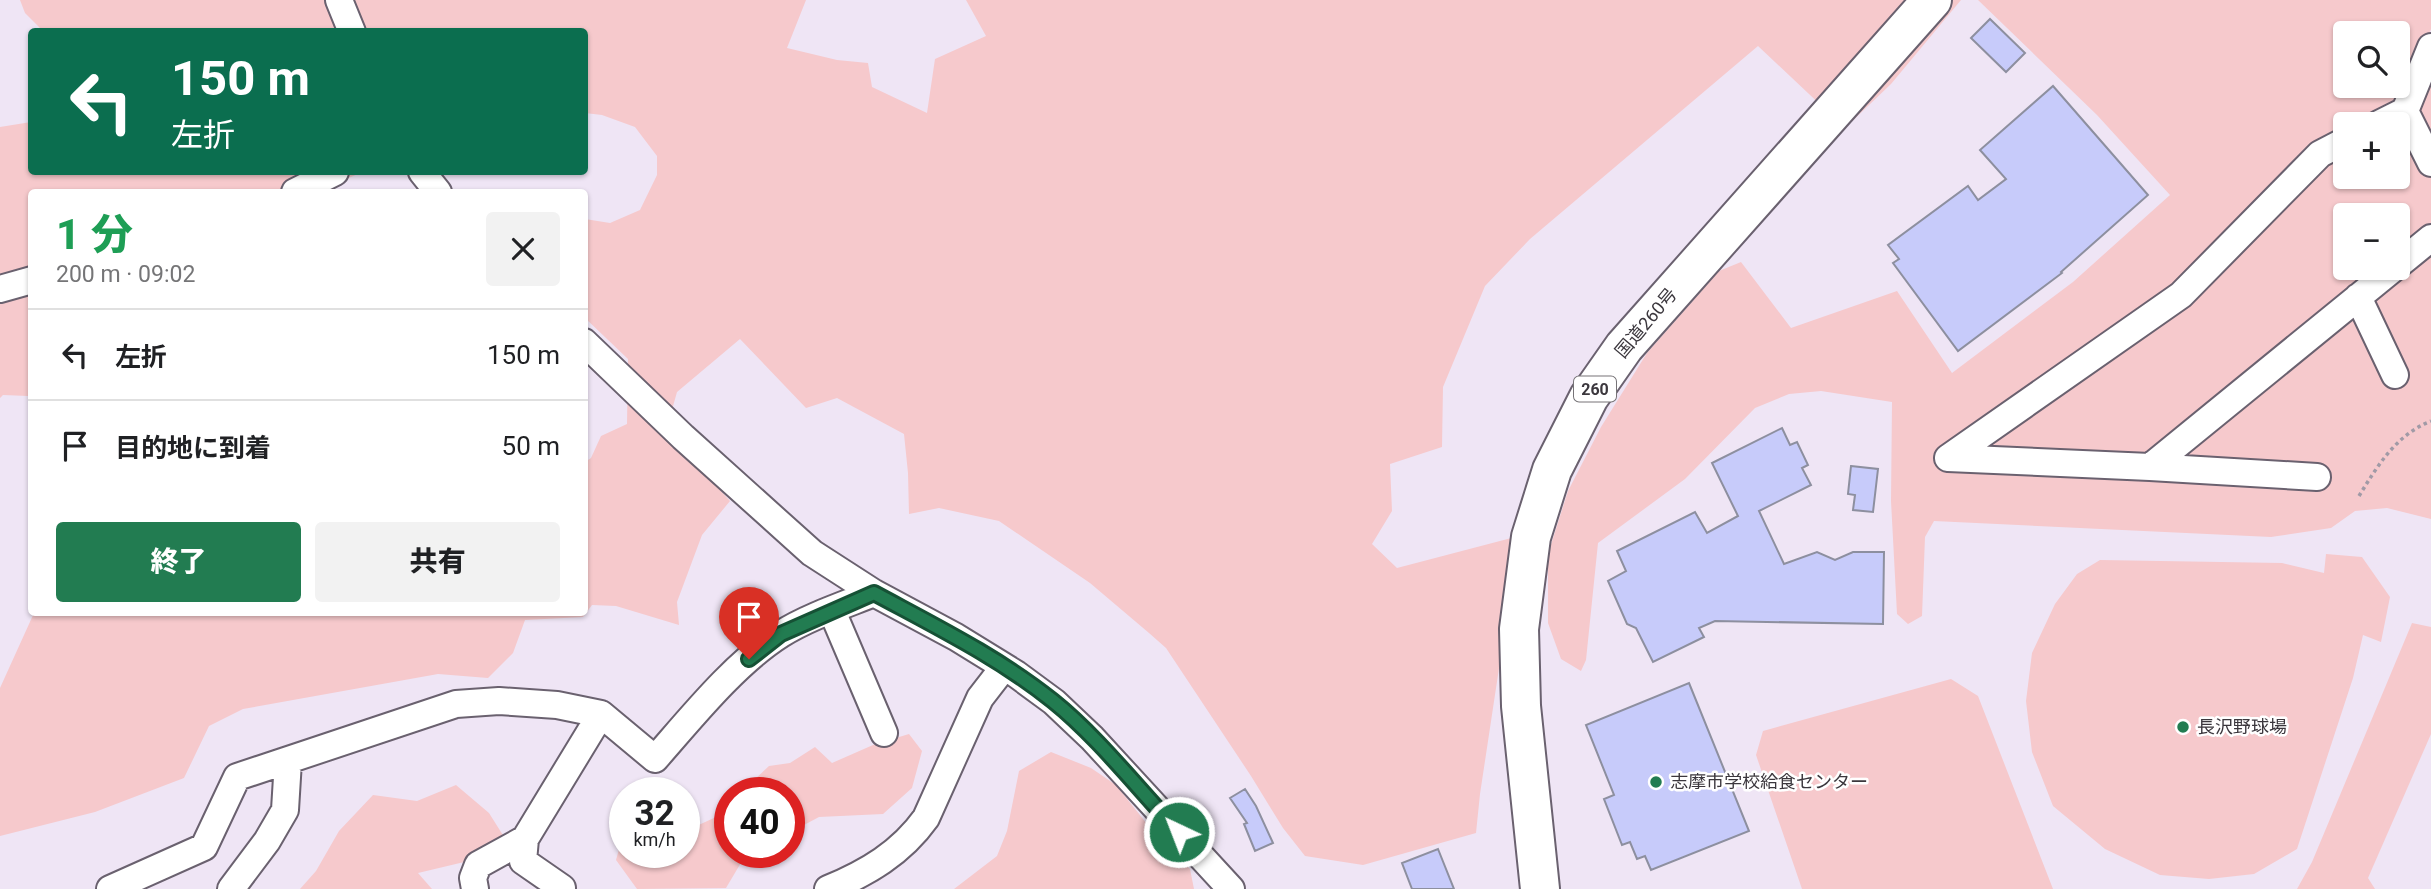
<!DOCTYPE html>
<html lang="ja">
<meta charset="utf-8">
<style>
:root{--surface:#fff;--page:#f2f2f2;--text:#202124;--muted:#757577;--line:#e0e0e0;--accent:#227c51}
body{margin:0;font-family:Roboto,"Noto Sans JP",sans-serif;background:var(--page);color:var(--text);height:100vh;display:flex;flex-direction:column;font-size:26px;white-space:nowrap}
*{box-sizing:border-box;margin:0}
p{font-size:23px;color:var(--muted)}
.icon{flex:none;width:38px;height:38px;fill:none;stroke:currentColor;stroke-width:2;stroke-linecap:round;stroke-linejoin:round}
.map{position:relative;flex:1;overflow:hidden}
.panel{position:absolute;left:28px;top:189px;width:560px;height:427px;display:flex;flex-direction:column;background:var(--surface);border-radius:7px;box-shadow:0 2px 5px #0004}
.panel>*{flex:none}
.hud{position:absolute;left:28px;top:28px;width:560px;height:147px;border-radius:7px;box-shadow:0 2px 5px #0004;background:#0b6e4f;color:#fff;overflow:hidden}
.fabs{position:absolute;left:2333px;top:21px;display:grid;gap:14px}
.fabs a{display:grid;place-items:center;width:77px;height:77px;border-radius:7px;background:var(--surface);box-shadow:0 2px 5px #0004;font-size:35px}
.speed{position:absolute;left:609px;top:777px;display:flex;gap:14px;font-size:35px;font-weight:700;text-align:center}
.speed>*{display:grid;place-content:center;width:91px;height:91px;border-radius:50%;background:var(--surface);box-shadow:0 2px 5px #0004;line-height:1}
.speed small{font-size:18px;font-weight:400}
.speed .limit{border:10px solid #d22;background:#fff;color:#111}
.pin{position:absolute;display:grid;place-items:center;width:60px;height:60px;color:#fff;margin:-72px -30px;border-radius:50% 50% 50% 0;rotate:-45deg;box-shadow:0 0 7px #0007}
.pin .icon{rotate:45deg}
.me{position:absolute;width:77px;margin:-38px;rotate:317deg;stroke-linejoin:round;filter:drop-shadow(0 0 5px #0008)}
.turn{display:flex;align-items:center;gap:24px;height:147px;padding:0 28px;font-size:32px}
.turn .icon{width:91px;height:91px;stroke-width:2.5}
.turn b{display:block;font-size:49px;line-height:60px}
.round{display:grid;place-items:center;flex:none;width:74px;height:74px;border-radius:7px;background:var(--page)}
.headline{display:flex;align-items:center;justify-content:space-between;height:119px;padding:0 28px}
h1{font-size:42px;font-weight:800;line-height:52px;color:#1e9e55}
.action{display:flex;gap:14px;margin-top:auto;padding:14px 28px}
.action a{flex:1;height:80px;border-radius:7px;background:var(--accent);color:#fff;font-size:28px;font-weight:800;line-height:80px;text-align:center}
.action a+a{background:var(--page);color:var(--text)}
ul{padding:0;list-style:none}
li{display:flex;align-items:center;gap:21px;height:91px;padding:0 28px;border-top:2px solid var(--line)}
li div{flex:1}
li b{display:block;font-size:26px}
li em{font-style:normal}
.map>svg:first-child{display:block}
.green{fill:#f6c9cc;fill-rule:evenodd}
.building{fill:#c7cbfa;stroke:#8d8f9f;stroke-width:2}
.lines{fill:none;stroke-linecap:round;stroke-linejoin:round}
.minor-casing{stroke:#6a616f;stroke-width:30}
.highway-casing{stroke:#6a616f;stroke-width:42}
.path{stroke:#a19aa6;stroke-width:3.5;stroke-dasharray:3.5 3.5;stroke-linecap:butt}
.minor{stroke:#fff;stroke-width:26}
.highway{stroke:#fff;stroke-width:38}
.route-casing{stroke:#165135;stroke-width:18}
.route{stroke:#227c51;stroke-width:12}
.poi-dot{fill:#227c51;stroke:#fff;stroke-width:2.5}
.labels{text-anchor:middle;stroke-width:5;stroke-linejoin:round;paint-order:stroke}
.shield{fill:#fff;stroke:#767377;stroke-width:2}
.shield-label{font-size:16px;font-weight:bold;fill:#3b373d}
.street-label{font-size:18px;fill:#3b373d;stroke:#fff}
.poi-label{font-size:18px;fill:#3b373d;stroke:#fff;text-anchor:start}
</style>
<div class="map">
<svg width="2431" height="889" viewBox="0 0 2431 889">
<rect width="100%" height="100%" fill="#efe5f5"/>
<path class="green" d="M20,0h786l-19,48 50,12 31,3 4,24 55,26 8,-54 51,-23 -20,-36h995l-70,84 -46,44 -87,-82 -228,193 -45,47 -42,101 -1,60 -52,17 2,47 -20,33 25,24 122,-32 -39,258 -4,39 -113,32 -58,-9 -22,-28 -32,-52 -85,-128 -17,-15 -59,-50 -91,-62 -60,-13 -30,6 -1,-41 -4,-39 -67,-36 -31,10 -66,-69 -63,53 -11,39 64,70 -28,34 -25,67 2,23 -63,-19 -24,-1 -9,12 -58,3 -12,33 -25,25 -50,-4 -195,35 -34,17 -25,52 -89,34 -95,24v-148l34,-75 550,-1 1,-150 6,-4 10,-22 26,-12 1,-65 -43,-41v-99l25,4 30,-13 17,-35v-19l-22,-29 -33,-12 -17,-2 -1,-81 -541,-1 -18,-18z
M1978,0h453v29l-5,14 5,16v460l-44,-11 -32,3 -24,17 -60,9 -337,-16 -9,16 -3,79 -14,8 -11,-10 -6,-113 1,-99 -71,-11 -32,3 -34,14 -70,71 -87,64 -12,117 -5,11 -20,-12 -13,-36v-69l20,-63 33,-64 46,-74 72,-82 22,-9 50,66 106,-37 55,82 121,-91 97,-87 -73,-80zM2345,33h53v53h-53zM2345,124h53v53h-53zM2345,215h53v53h-53z
M31,122l1,50h330l-44,20h-286l-1,207 -3,-3 -25,-1 -3,3v-271z
M2326,554l36,3 28,40 -9,45 -18,-7 -10,43 -56,171 -43,25 -45,5 -49,-4 -55,-26 -52,-43 -21,-54 -6,-51 6,-48 23,-49 22,-30 23,-14 182,3 42,10z
M2412,623l19,4v107l-63,144 7,11h-78l15,-27z
M1951,679l27,17 75,193h-251l-46,-134 7,-24z
M909,734l13,17 -10,37 -29,26 -64,3 -30,16v-40h-49l29,-27 21,-3 25,-16 17,16 41,-18z
M1051,752l40,16 25,17 39,49 35,35 4,20h-240l43,-33 10,-25 12,-60z
M456,785l33,28 17,27 -25,18 -63,15 14,16h-132l16,-18 23,-40 34,-36 44,6z
M730,803v49h25l-10,4 -19,32 -89,1 -21,-29 9,-32v24h59v-25l6,2 26,-12z"/>
<path class="building" d="M1990,19l35,34 -19,19 -35,-34z
M2053,86l95,109 -87,77 1,1 -104,78 -65,-88 6,-4 -11,-14 80,-59 10,14 28,-21 -26,-29z
M1782,428l8,17 7,-3 11,23 -6,3 9,17 -52,26 25,53 33,-12 18,8 18,-8h31l-1,72 -168,-3 -16,7 5,9 -51,25 -17,-34 -9,-4 -19,-43 18,-10 -9,-20 78,-39 12,21 31,-17 -26,-53z
M1851,466l27,3 -5,43 -20,-2 2,-15 -7,-1z
M1689,683l60,148 -98,39 -6,-14 -8,3 -7,-17 -8,3 -18,-46 10,-4 -28,-70z
M1245,789l11,17 17,37 -18,8 -11,-27 3,-1 -17,-25z
M1438,849l16,40h-42l-10,-26z"/>
<g class="lines">
<g class="minor-casing">
<path id="minor" d="M339,0l13,32
M2405,111l26,52
M2379,124l26,-13 26,-64
M422,172l16,20
M295,192l40,-20
M2398,265l33,-27
M0,289l32,-9
M2358,297l37,78
M584,342l99,95 129,116 62,40 82,44 60,37 38,28 38,36 139,151
M1948,458l202,9 244,-199
M1948,458l233,-163 139,-141 25,-13
M2150,467l167,10
M832,611l52,122
M562,888l-39,-27 2,-22 76,-125
M110,889l94,-42 33,-70 219,-73 43,-3 58,4 44,9 54,45c36,-41 80,-96 126,-125 27,-17 63,-29 93,-41
M231,889l36,-48 18,-31 3,-49
M475,889l-2,-11 5,-13 47,-26
M828,889c39,-16 73,-36 98,-71l54,-120 24,-31"/>
</g>
<g class="highway-casing">
<path id="highway" d="M1540,889l-19,-183 -2,-77 12,-92 21,-67 37,-73 35,-50 308,-347"/>
</g>
<path class="path" d="M2359,496c19,-31 37,-61 72,-75"/>
<use href="#minor" class="minor"/>
<use href="#highway" class="highway"/>
</g>
<g class="lines">
<g class="route-casing">
<path id="route" d="M749,659l32,-25 93,-41c61,33 124,64 179,108 45,36 86,89 126,131"/>
</g>
<use href="#route" class="route"/>
</g>
<g class="poi-dot">
<circle cx="2183" cy="727" r="7"/>
<circle cx="1656" cy="782" r="7"/>
</g>
<g class="labels">
<rect class="shield" x="1574" y="376.5" width="42" height="25" rx="5"/>
<g class="shield-label">
<text x="1595" y="395">260</text>
</g>
<g class="street-label">
<text transform="translate(1646 323) rotate(-50)" y="6">国道260号</text>
</g>
<g class="poi-label">
<text x="2197" y="733">長沢野球場</text>
<text x="1670" y="788">志摩市学校給食センター</text>
</g>
</g>
</svg>
<div class="fabs">
<a><svg class="icon" aria-label="search" viewBox="0 0 24 24"><circle cx="10" cy="10" r="6"/><path d="M15 15l6 6"/></svg></a>
<a>+</a>
<a>−</a>
</div>
<div class="speed"><div>32<small>km/h</small></div><div class="limit">40</div></div>
<div class="pin" style="left:749px;top:659px;background:#d93025"><svg class="icon" aria-label="arrive" viewBox="0 0 24 24"><path d="M6 21V4h12l-3 4 3 4H6"/></svg></div>
<svg class="me" style="left:1179px;top:832px" viewBox="-20 -20 40 40"><circle r="17" fill="#227c51" stroke="#fff" stroke-width="3"/><path d="M0-11L8 9 0 5-8 9z" fill="#fff"/></svg>
<div class="hud">
<div class="turn"><svg class="icon" aria-label="left" viewBox="0 0 24 24"><path d="M17 20v-9H6M10 6l-5 5 5 5"/></svg><div><b>150 m</b>左折</div></div>
</div>
<section class="panel">
<div class="headline"><div><h1>1 分</h1><p>200 m · 09:02</p></div><a class="round"><svg class="icon" aria-label="close" viewBox="0 0 24 24"><path d="M6 6l12 12M18 6L6 18"/></svg></a></div>
<ul>
<li><svg class="icon" aria-label="left" viewBox="0 0 24 24"><path d="M17 20v-9H6M10 6l-5 5 5 5"/></svg><div><b>左折</b></div><em>150 m</em></li>
<li><svg class="icon" aria-label="arrive" viewBox="0 0 24 24"><path d="M6 21V4h12l-3 4 3 4H6"/></svg><div><b>目的地に到着</b></div><em>50 m</em></li>
</ul>
<div class="action"><a>終了</a><a>共有</a></div>
</section>
</div>
